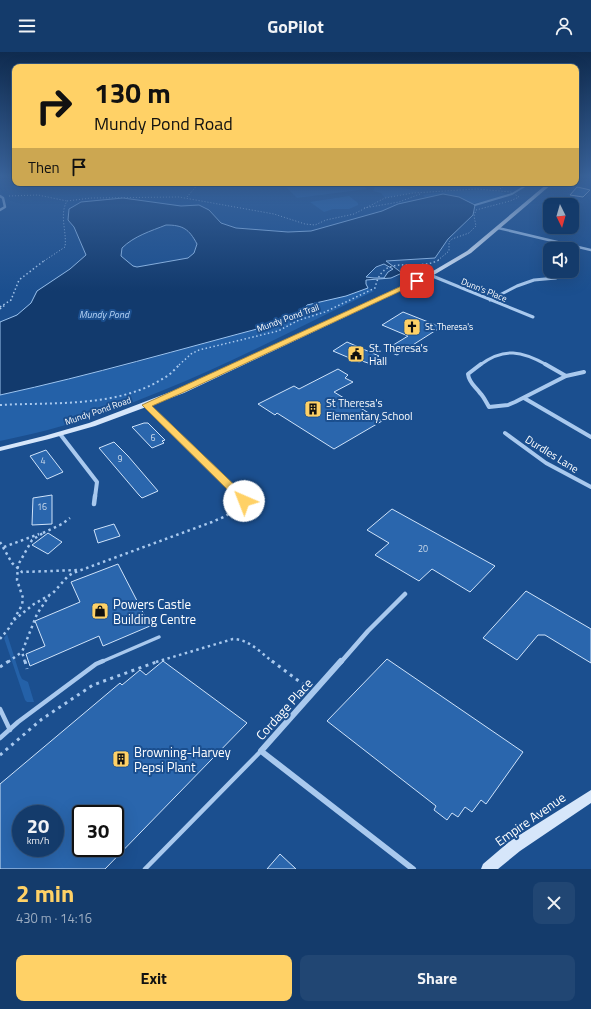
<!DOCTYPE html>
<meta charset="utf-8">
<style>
:root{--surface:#143b6b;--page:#214673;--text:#f1f3f6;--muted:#9dadc1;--line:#33557e;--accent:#ffd166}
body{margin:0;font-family:"Titillium Web",sans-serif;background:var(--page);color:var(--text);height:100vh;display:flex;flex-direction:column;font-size:15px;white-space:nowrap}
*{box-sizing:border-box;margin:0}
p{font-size:13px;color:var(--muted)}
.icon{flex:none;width:22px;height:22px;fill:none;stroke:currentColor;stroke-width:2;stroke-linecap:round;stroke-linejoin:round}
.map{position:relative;height:817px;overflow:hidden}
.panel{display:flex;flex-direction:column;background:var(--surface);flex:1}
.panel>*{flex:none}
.guide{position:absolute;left:12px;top:12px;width:567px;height:122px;border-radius:8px;box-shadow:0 4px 16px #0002,0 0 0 1px var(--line);background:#ffd166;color:#111;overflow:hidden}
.needle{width:26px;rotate:175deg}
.controls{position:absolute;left:543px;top:146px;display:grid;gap:8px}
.controls a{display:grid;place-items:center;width:36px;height:36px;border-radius:8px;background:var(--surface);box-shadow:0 4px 16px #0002,0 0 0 1px var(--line);font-size:20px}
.speed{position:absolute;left:12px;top:753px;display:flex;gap:8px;font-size:20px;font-weight:700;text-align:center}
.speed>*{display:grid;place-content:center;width:52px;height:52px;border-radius:50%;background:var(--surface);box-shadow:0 4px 16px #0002,0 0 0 1px var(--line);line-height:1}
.speed small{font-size:10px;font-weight:400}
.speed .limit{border:2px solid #111;border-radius:6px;background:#fff;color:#111}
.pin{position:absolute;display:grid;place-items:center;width:34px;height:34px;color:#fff;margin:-17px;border-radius:8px;box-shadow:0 2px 6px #0006}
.me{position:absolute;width:44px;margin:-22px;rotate:316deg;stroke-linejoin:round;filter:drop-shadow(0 0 3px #0008)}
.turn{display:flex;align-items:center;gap:14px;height:84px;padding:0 16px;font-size:18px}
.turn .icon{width:52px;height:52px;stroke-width:2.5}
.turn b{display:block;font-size:28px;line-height:34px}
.then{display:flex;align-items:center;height:38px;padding:0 16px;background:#0003;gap:8px;font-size:15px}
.round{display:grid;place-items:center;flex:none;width:42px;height:42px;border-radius:8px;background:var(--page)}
.head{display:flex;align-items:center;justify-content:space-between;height:68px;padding:0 16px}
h1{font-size:24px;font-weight:700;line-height:30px;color:var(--accent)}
.action{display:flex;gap:8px;margin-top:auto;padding:8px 16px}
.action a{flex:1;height:46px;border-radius:8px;background:var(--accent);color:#111;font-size:16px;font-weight:700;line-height:46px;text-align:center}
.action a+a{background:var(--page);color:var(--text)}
header{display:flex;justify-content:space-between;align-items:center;height:52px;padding:0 16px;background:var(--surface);font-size:18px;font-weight:700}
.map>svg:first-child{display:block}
.green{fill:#2461a8}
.water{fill:#123a6d;stroke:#9cc4f0;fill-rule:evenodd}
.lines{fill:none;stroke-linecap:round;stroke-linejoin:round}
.stream{stroke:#9cc4f0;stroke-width:2}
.building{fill:#2a66ad;stroke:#cfe3fa;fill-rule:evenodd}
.path-far4{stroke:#a9c9ee;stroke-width:1;stroke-dasharray:1 2;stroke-linecap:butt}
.path-far3{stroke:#a9c9ee;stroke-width:1.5;stroke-dasharray:1.5 2.5;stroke-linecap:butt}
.path-far2{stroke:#a9c9ee;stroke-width:2;stroke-dasharray:2 3;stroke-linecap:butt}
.path-far1{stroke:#a9c9ee;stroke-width:2.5;stroke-dasharray:2.5 3.5;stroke-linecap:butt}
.path{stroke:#a9c9ee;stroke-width:3;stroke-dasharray:3 4.5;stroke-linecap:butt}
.lane-far1{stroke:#a9c9ee;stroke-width:3.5}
.lane{stroke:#a9c9ee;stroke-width:4.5}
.street-far4{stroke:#a9c9ee;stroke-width:2.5}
.street-far3{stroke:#a9c9ee;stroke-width:3}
.street-far2{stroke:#a9c9ee;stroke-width:4}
.street-far1{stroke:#a9c9ee;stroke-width:4.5}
.street{stroke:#a9c9ee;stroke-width:6}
.secondary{fill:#d6e6fa;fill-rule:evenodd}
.route{fill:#ffd166;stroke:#a68842}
.labels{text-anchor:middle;stroke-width:4;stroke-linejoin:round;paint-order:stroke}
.far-street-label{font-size:9px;fill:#fff;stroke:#1b4f8f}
.far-poi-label{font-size:9px;fill:#fff;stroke:#1b4f8f;text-anchor:start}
.number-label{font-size:9px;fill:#cad9ea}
.far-water-label{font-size:10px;font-style:italic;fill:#b5d3f5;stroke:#1b4f8f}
.poi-label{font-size:11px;fill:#fff;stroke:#1b4f8f;text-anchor:start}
.street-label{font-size:11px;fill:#fff;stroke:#1b4f8f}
.near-poi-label{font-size:13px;fill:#fff;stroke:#1b4f8f;text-anchor:start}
.near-street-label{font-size:13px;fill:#fff;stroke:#1b4f8f}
</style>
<header><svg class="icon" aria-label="menu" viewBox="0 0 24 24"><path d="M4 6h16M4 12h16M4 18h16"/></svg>GoPilot<svg class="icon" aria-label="person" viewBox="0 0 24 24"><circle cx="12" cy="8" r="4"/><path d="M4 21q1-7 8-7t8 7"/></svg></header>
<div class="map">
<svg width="591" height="817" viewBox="0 0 591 817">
<rect width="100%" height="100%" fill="#1b4f8f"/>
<path class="green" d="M282,131h77l8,6 -70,9z
M386,134l37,5 -38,7 -4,-5 -8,-2 2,-4z
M482,138l14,1 10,3 -5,3 -30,7c-18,-11 -26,-9 -46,-7l-2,-2 28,-4z
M349,144l9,7v2l-9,4h-16l-9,3 -14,-10z
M368,236l6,3c-101,49 -204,104 -312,135 -20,6 -41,10 -62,15v-46l119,-28 153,-42 13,-9 18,-4 4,-7 39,-9z
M7,582l13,41 2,4 6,3 6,20h-7l-2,-2 -21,-62z"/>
<path class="water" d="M443,142l16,3 16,8 -2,10 -25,24 -13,19 -49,3 16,12 -11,5 -25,2v4l2,4 -22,8 -39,9 -4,7 -18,4 -13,9c-91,24 -180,50 -272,70v-73l17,-7 14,-12 6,-12 33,-22 16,-14 -12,-28 -6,-7 1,-11 12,-7 42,-4 58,8 18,-1 10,5 12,13 15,5 52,4 23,-1 71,-20 16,-7zM166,173c17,0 23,4 31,19l-3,9 -6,5 -51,9 -4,-1 -12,-10 1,-8c12,-12 29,-17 44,-23zM384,212l9,5 -5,3 -4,6h-10l-8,-1 10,-10z"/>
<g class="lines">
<path class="stream" d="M475,153l37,-11 18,-11"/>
</g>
<path class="building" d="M577,135l9,2 4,1 -7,7 -13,-2z
M403,260l38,15 -44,28 -12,-5 23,-14 -26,-11z
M347,290l32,14 -11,7 -6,-2 -3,1 -26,-11z
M338,317l10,6 -3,3 8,4 -19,10 48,29 -48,28 -57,-36 -2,2 -17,-11 36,-18 5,3z
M144,371h4l17,17 -3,1 2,2 -12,5 -20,-21z
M114,390l14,14 30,35 -16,7 -3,-3 -40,-47z
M46,398l17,22 -16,7 -17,-23z
M52,443v29l-20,1 1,-27z
M392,457l103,57 -25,26 -38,-23 -13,12 -44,-26 14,-12 -22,-13z
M114,472l6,12 -22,7 -4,-13z
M48,481l14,9 -14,12 -16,-9z
M118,512l32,62 -47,20 -4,-10 -69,30 -4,-12 19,-8 -10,-25 45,-19 -9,-20z
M526,539l65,38v34l-46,-28h-7l-21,25 -34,-22z
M387,607l136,93 -37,52 -5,-4 -9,12 -7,-5 -7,10 -6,-4 -5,7 -13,-10 2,-4 -109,-85z
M163,609l84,62 -142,146h-105v-85l120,-101 2,2 18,-15 6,5zM21,762h34v34h-34zM81,762h34v34h-34z
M280,802l16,15h-29z"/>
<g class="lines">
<path class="path-far4" d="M500,137l8,-6
M9,144l29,-1 29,6
M187,145l12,-14
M364,156l35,-6 21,-8
M44,209l21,-14c2,-16 -6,-32 2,-46l24,-3 88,-1 95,17 31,10 10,1 11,-5 28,-6 31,-16 28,-5 64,-4 34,3 8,5 -9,4 -34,9 -2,6 2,10 -7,7 -17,6 -3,3v9l-12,10"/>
<path class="path-far3" d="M0,255l11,-7 8,-20 26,-20
M0,257l5,-4
M179,313l12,-11 8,-4 79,-19 21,-11 26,-8 50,-24c8,-37 38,-15 64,-28"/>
<path class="path-far2" d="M0,353c53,-3 117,3 164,-27 6,-3 11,-9 16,-14"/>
<path class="path-far1" d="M43,481l19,-9 8,-6
M0,490l12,21 10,9 57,-2
M4,495l35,-13
M14,568l20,-16 19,-11 15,-17 5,-3 139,-51 14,-6 14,-11
M0,587l9,-11 13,-23 1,-7 -6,-18 1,-15 14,-25 11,-7
M8,610l14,-10
M25,610l-3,-10 15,-38 12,-18
M156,610l77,-23c16,0 28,14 40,23"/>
<path class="path" d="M25,609l2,8
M272,609l36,27
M0,615l9,-6
M0,703l42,-36 51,-34 66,-24"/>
<path class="lane-far1" d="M101,610l58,-25"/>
<path class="lane" d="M0,657l10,21
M0,686l18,-16 78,-58 7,-3
M145,817l116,-118"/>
<path class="street-far4" d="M0,144l3,2 2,9 -5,3
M498,176l93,22"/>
<path class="street-far3" d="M430,223l103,42
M490,248l27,-14 17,-6 22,-2
M480,313c24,-18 42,-14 67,0"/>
<path class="street-far2" d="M481,312l-13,10c1,9 7,12 12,19 4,4 6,9 9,14l19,-2 7,-3 51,-26
M545,312l21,12
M566,324l18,-4
M524,346l67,39
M146,353l94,92
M505,381l41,30 45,24
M60,382l37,48 -2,15"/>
<path class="street-far1" d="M239,444l5,5
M94,452l1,-8
M341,610l27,-31 37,-37"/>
<path class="street" d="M341,609l-80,90 152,118"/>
<path class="secondary" d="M548,131h5l-82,70 -39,23 -248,117 -89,33 -46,13 -49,12v-4l44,-11 45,-13 89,-34 250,-115 39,-23z
M591,738v13l-71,48 -22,18h-17l2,-5 27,-23z"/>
</g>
<linearGradient id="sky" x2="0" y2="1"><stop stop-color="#0f2b4f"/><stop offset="0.52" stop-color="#39639b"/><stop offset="1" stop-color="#39639b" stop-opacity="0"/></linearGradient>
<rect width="591" height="239" fill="url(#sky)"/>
<path class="route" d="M417,227l3,1v2l-236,110 -32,14 96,92 1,3 -1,2h-7l-99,-98z"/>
<defs>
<g id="church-square" transform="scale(0.9)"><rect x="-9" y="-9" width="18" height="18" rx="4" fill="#ffd166" stroke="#1b4f8f"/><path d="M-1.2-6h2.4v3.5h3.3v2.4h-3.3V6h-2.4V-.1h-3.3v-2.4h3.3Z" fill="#111"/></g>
<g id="civic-square" transform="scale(0.9)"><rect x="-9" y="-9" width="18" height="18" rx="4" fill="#ffd166" stroke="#1b4f8f"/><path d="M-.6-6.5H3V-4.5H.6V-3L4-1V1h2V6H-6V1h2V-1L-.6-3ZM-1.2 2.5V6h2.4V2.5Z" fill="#111"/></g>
<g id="building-square" transform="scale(0.9)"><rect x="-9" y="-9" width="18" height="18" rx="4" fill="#ffd166" stroke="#1b4f8f"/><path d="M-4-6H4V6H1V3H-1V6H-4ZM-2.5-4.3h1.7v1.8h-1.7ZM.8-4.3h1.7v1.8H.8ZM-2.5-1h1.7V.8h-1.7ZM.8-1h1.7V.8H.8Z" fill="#111"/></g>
<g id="shop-square" transform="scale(0.9)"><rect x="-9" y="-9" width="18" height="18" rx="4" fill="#ffd166" stroke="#1b4f8f"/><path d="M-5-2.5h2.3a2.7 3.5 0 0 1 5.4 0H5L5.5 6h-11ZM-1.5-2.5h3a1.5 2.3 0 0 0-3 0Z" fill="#111"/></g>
</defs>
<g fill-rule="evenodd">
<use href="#church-square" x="412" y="275"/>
<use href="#civic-square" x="356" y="302"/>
<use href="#building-square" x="313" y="357"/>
<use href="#shop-square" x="100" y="559"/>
<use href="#building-square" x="121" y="707"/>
</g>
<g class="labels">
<g class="far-street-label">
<text transform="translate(484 238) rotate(22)" y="3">Dunn's Place</text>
<text transform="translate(288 266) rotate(-20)" y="3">Mundy Pond Trail</text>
<text transform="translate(98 359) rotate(-19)" y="3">Mundy Pond Road</text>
</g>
<g class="far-poi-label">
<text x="425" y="278">St. Theresa's</text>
</g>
<g class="number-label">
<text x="153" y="389">6</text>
<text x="120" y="410">9</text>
<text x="43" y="412">4</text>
<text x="42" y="458">16</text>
<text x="423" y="500">20</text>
</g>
<g class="far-water-label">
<text x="104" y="266">Mundy Pond</text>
</g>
<g class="poi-label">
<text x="369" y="300">St. Theresa's<tspan x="369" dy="13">Hall</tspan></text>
<text x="326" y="355">St Theresa's<tspan x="326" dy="13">Elementary School</tspan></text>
</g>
<g class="street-label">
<text transform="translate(552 402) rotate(32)" y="4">Durdles Lane</text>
</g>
<g class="near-poi-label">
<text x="113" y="557">Powers Castle<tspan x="113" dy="15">Building Centre</tspan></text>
<text x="134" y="705">Browning-Harvey<tspan x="134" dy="15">Pepsi Plant</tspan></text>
</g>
<g class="near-street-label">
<text transform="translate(284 657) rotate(-48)" y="5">Cordage Place</text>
<text transform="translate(530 767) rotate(-35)" y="5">Empire Avenue</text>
</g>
</g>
</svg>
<div class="controls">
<a><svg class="needle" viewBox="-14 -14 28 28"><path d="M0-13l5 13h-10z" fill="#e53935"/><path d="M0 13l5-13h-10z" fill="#9dadc1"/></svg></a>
<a><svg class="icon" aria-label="sound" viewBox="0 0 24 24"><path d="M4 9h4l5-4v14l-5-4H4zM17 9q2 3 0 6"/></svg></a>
</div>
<div class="speed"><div>20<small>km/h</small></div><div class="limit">30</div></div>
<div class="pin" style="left:417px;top:229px;background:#d93025"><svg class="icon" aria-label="arrive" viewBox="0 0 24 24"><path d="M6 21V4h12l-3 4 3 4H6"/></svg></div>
<svg class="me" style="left:244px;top:449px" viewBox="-20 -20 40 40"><circle r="19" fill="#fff"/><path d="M0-13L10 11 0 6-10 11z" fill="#ffd166"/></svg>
<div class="guide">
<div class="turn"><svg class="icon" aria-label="right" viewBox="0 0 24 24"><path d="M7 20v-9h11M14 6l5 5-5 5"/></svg><div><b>130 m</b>Mundy Pond Road</div></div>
<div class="then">Then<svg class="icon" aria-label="arrive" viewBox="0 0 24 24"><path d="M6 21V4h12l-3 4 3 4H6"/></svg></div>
</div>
</div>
<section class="panel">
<div class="head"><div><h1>2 min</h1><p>430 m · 14:16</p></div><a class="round"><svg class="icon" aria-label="close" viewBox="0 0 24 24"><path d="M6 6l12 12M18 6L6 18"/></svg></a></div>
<div class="action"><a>Exit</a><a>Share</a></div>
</section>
